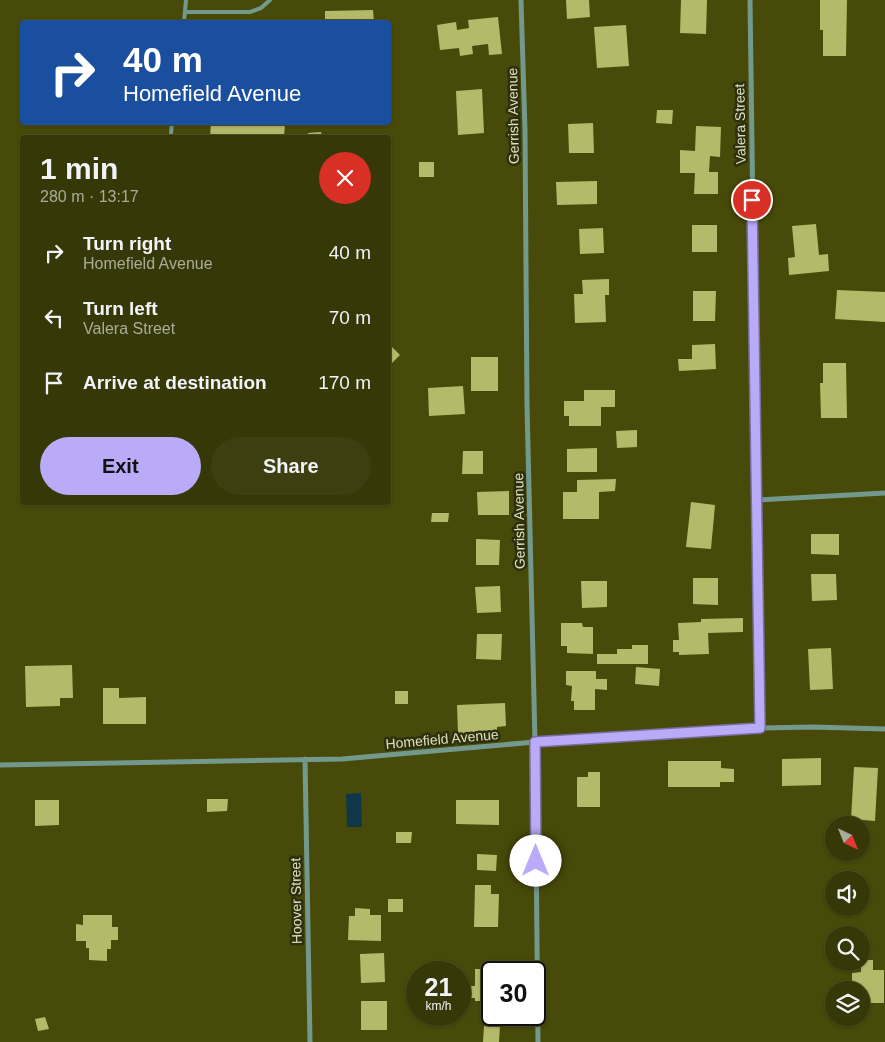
<!DOCTYPE html>
<meta charset="utf-8">
<style>
:root{--surface:#363807;--page:#3d3f11;--text:#f1f3f6;--muted:#aaac9b;--line:#505228;--accent:#b9abf7}
body{margin:0;font-family:Helvetica,sans-serif;background:var(--page);color:var(--text);height:100vh;display:flex;flex-direction:column;font-size:19px;white-space:nowrap}
*{box-sizing:border-box;margin:0}
p{font-size:16px;color:var(--muted)}
.icon{flex:none;width:28px;height:28px;fill:none;stroke:currentColor;stroke-width:2;stroke-linecap:round;stroke-linejoin:round}
.map{position:relative;flex:1;overflow:hidden}
.details{position:absolute;left:20px;top:135px;width:371px;height:370px;display:flex;flex-direction:column;background:var(--surface);border-radius:5px;box-shadow:0 1px 4px #0004,0 0 0 1px var(--line)}
.details>*{flex:none}
.top-card{position:absolute;left:20px;top:20px;width:371px;height:105px;border-radius:5px;box-shadow:0 1px 4px #0004,0 0 0 1px var(--line);background:#1a4fa0;color:#fff;overflow:hidden}
.needle{width:32px;rotate:137deg}
.buttons{position:absolute;left:825px;top:816px;display:grid;gap:10px}
.buttons a{display:grid;place-items:center;width:45px;height:45px;border-radius:50%;background:var(--surface);box-shadow:0 1px 4px #0004,0 0 0 1px var(--line);font-size:25px}
.speed{position:absolute;left:406px;top:961px;display:flex;gap:10px;font-size:25px;font-weight:700;text-align:center}
.speed>*{display:grid;place-content:center;width:65px;height:65px;border-radius:50%;background:var(--surface);box-shadow:0 1px 4px #0004,0 0 0 1px var(--line);line-height:1}
.speed small{font-size:12px;font-weight:400}
.speed .limit{border:2px solid #111;border-radius:8px;background:#fff;color:#111}
.pin{position:absolute;display:grid;place-items:center;width:42px;height:42px;color:#fff;margin:-21px;border:2px solid #fff;border-radius:50%;box-shadow:0 1px 5px #0007}
.me{position:absolute;width:55px;margin:-28px;rotate:0deg;stroke-linejoin:round;filter:drop-shadow(0 0 4px #0008)}
.turn{display:flex;align-items:center;gap:18px;height:105px;padding:0 20px;font-size:22px}
.turn .icon{width:65px;height:65px;stroke-width:2.5}
.turn b{display:block;font-size:35px;line-height:42px}
.round{display:grid;place-items:center;flex:none;width:52px;height:52px;border-radius:26px;background:var(--page)}
.head{display:flex;align-items:center;justify-content:space-between;height:85px;padding:0 20px}
h1{font-size:30px;font-weight:700;line-height:38px}
.cta{display:flex;gap:10px;margin-top:auto;padding:10px 20px}
.cta a{flex:1;height:58px;border-radius:30px;background:var(--accent);color:#111;font-size:20px;font-weight:700;line-height:58px;text-align:center}
.cta a+a{background:var(--page);color:var(--text)}
ul{padding:0;list-style:none}
li{display:flex;align-items:center;gap:15px;height:65px;padding:0 20px}
li div{flex:1}
li b{display:block;font-size:19px}
li em{font-style:normal}
.map>svg:first-child{display:block}
.water{fill:#103749}
.building{fill:#b5ba6b}
.lines{fill:none;stroke-linecap:round;stroke-linejoin:round}
.service{stroke:#73998c;stroke-width:4}
.minor{stroke:#73998c;stroke-width:5}
.route-casing{stroke:#786fa1;stroke-width:12}
.route{stroke:#b9abf7;stroke-width:9}
.labels{text-anchor:middle;stroke-width:5;stroke-linejoin:round;paint-order:stroke}
.street-label{font-size:14px;fill:#dee2bb;stroke:#2d2f0e}
</style>
<div class="map">
<svg width="885" height="1042" viewBox="0 0 885 1042">
<rect width="100%" height="100%" fill="#484a09"/>
<path class="water" d="M361,793l1,34h-15l-1,-33z"/>
<path class="building" d="M566,0h23l1,17 -23,2z
M681,0h26l-1,34 -26,-1z
M820,0h27l-1,56h-23v-26h-3z
M373,10l1,12h-49v-11z
M498,17l4,37 -13,1 -1,-11 -16,2 1,8 -13,2 -1,-8 -19,2 -3,-25 19,-3 1,8 12,-2 -1,-8z
M626,25l3,41 -32,2 -3,-41z
M482,89l2,44 -26,2 -2,-44z
M657,110h16l-1,14 -16,-1z
M211,122h74l-1,16h-74z
M593,123l1,30h-25l-1,-29z
M696,126l25,1 -1,30 -10,-1 -1,16h9v22h-24l1,-21h-15v-23l15,1z
M321,132l1,6h-14v-5z
M419,162h15v15h-15z
M597,181v23l-40,1 -1,-23z
M816,224l3,31 9,-1 1,17 -40,4 -1,-17 7,-1 -3,-31z
M692,225h25v27h-25z
M603,228l1,25 -24,1 -1,-25z
M609,279v16h-4l1,27 -31,1 -1,-29h9l-1,-14z
M837,290l48,2v30l-50,-3z
M693,291h23l-1,30h-22z
M715,344l1,25 -37,2 -1,-12h14v-14z
M392,347l8,8 -9,9 -2,-2v-11z
M471,357h27v34h-27z
M823,363h23l1,55h-26l-1,-35h3z
M463,386l2,28 -36,2 -1,-28z
M584,390h31v17h-14v19h-32v-10h-5v-15h20z
M637,430v17l-20,1 -1,-17z
M597,448v24h-30v-23z
M463,451h20v23h-21z
M616,479l-1,12 -16,1v27h-36v-27h14v-12z
M509,491v24h-31l-1,-23z
M691,502l24,3 -4,44 -25,-2z
M432,513h17l-1,9h-17z
M811,534h28v21l-28,-1z
M476,539l24,1 -1,25h-23z
M811,574h25l1,26 -25,1z
M693,578h25v27l-25,-1z
M581,581h26v26l-25,1z
M500,586l1,26 -24,1 -2,-26z
M743,618v14l-35,1 1,21 -30,1v-3h-6v-12h6l-1,-17 23,-1v-3z
M561,623h21l1,4h10v27l-26,-1v-7h-6z
M477,634h25l-1,26 -25,-1z
M632,645h16v19h-51v-10h20v-5h15z
M831,648l2,41 -23,1 -2,-41z
M72,665l1,33h-13v8l-34,1 -1,-41z
M636,667l24,2 -1,17 -24,-2z
M566,671h30v8h11v11l-12,-1v21h-21v-9h-3l1,-15 -6,-1z
M103,688h16v10l27,-1v27h-43z
M395,691h13v13h-13z
M505,703l1,23 -9,1v6l-39,1 -1,-29z
M821,758v27l-39,1v-27z
M668,761h53v7l13,1v13h-14v5h-52z
M854,767l24,1 -3,53 -24,-2z
M588,772h12v35h-23v-30h11z
M207,799h21l-1,12 -20,1z
M35,800h24v25l-24,1z
M456,800h43v25l-43,-1z
M396,832h16l-1,11h-15z
M477,854l20,1 -1,16 -19,-1z
M475,885h16v9h8l-1,33h-24z
M388,899h15v13h-15z
M355,908l15,1v6h11v26l-33,-1 1,-24h6z
M83,915h29v12h6v13h-7v9h-4v12l-18,-1v-12h-3v-7h-10v-17l7,1z
M384,953l1,29 -24,1 -1,-29z
M861,960h12v10h11v33h-23v-13h-9v-17l9,-1z
M475,969h24v3h-7v29h-17v-3h-9v-12h9z
M361,1001h26v29h-26z
M45,1017l4,12 -11,2 -3,-12z
M484,1026h16l-1,16h-16z"/>
<g class="lines">
<path class="service" d="M186,12h64l11,-4 9,-8
M184,22l2,-22
M171,134l1,-12"/>
<path class="minor" d="M521,0l4,130 2,275 8,337 3,300
M750,0l10,728
M756,500l129,-7
M305,759l5,283
M0,765l342,-6 193,-17 225,-14 52,-1 73,2"/>
</g>
<g class="lines">
<g class="route-casing">
<path id="route" d="M536,861l-1,-119 225,-14 -8,-528"/>
</g>
<use href="#route" class="route"/>
</g>
<g class="labels">
<g class="street-label">
<text transform="translate(513 116) rotate(-91)" y="5">Gerrish Avenue</text>
<text transform="translate(740 124) rotate(-91)" y="5">Valera Street</text>
<text transform="translate(519 521) rotate(-91)" y="5">Gerrish Avenue</text>
<text transform="translate(442 739) rotate(-5)" y="5">Homefield Avenue</text>
<text transform="translate(296 901) rotate(-91)" y="5">Hoover Street</text>
</g>
</g>
</svg>
<div class="buttons">
<a><svg class="needle" viewBox="-14 -14 28 28"><path d="M0-13l5 13h-10z" fill="#e53935"/><path d="M0 13l5-13h-10z" fill="#aaac9b"/></svg></a>
<a><svg class="icon" aria-label="sound" viewBox="0 0 24 24"><path d="M4 9h4l5-4v14l-5-4H4zM17 9q2 3 0 6"/></svg></a>
<a><svg class="icon" aria-label="search" viewBox="0 0 24 24"><circle cx="10" cy="10" r="6"/><path d="M15 15l6 6"/></svg></a>
<a><svg class="icon" aria-label="layers" viewBox="0 0 24 24"><path d="M12 4l9 5-9 5-9-5zM3 14l9 5 9-5"/></svg></a>
</div>
<div class="speed"><div>21<small>km/h</small></div><div class="limit">30</div></div>
<div class="pin" style="left:752px;top:200px;background:#d93025"><svg class="icon" aria-label="arrive" viewBox="0 0 24 24"><path d="M6 21V4h12l-3 4 3 4H6"/></svg></div>
<svg class="me" style="left:536px;top:861px" viewBox="-20 -20 40 40"><circle r="19" fill="#fff"/><path d="M0-13L10 11 0 6-10 11z" fill="#b9abf7"/></svg>
<div class="top-card">
<div class="turn"><svg class="icon" aria-label="right" viewBox="0 0 24 24"><path d="M7 20v-9h11M14 6l5 5-5 5"/></svg><div><b>40 m</b>Homefield Avenue</div></div>
</div>
<section class="details">
<div class="head"><div><h1>1 min</h1><p>280 m · 13:17</p></div><a class="round" style="background:#d93025;color:#fff"><svg class="icon" aria-label="close" viewBox="0 0 24 24"><path d="M6 6l12 12M18 6L6 18"/></svg></a></div>
<ul>
<li><svg class="icon" aria-label="right" viewBox="0 0 24 24"><path d="M7 20v-9h11M14 6l5 5-5 5"/></svg><div><b>Turn right</b><p>Homefield Avenue</p></div><em>40 m</em></li>
<li><svg class="icon" aria-label="left" viewBox="0 0 24 24"><path d="M17 20v-9H6M10 6l-5 5 5 5"/></svg><div><b>Turn left</b><p>Valera Street</p></div><em>70 m</em></li>
<li><svg class="icon" aria-label="arrive" viewBox="0 0 24 24"><path d="M6 21V4h12l-3 4 3 4H6"/></svg><div><b>Arrive at destination</b></div><em>170 m</em></li>
</ul>
<div class="cta"><a>Exit</a><a>Share</a></div>
</section>
</div>
